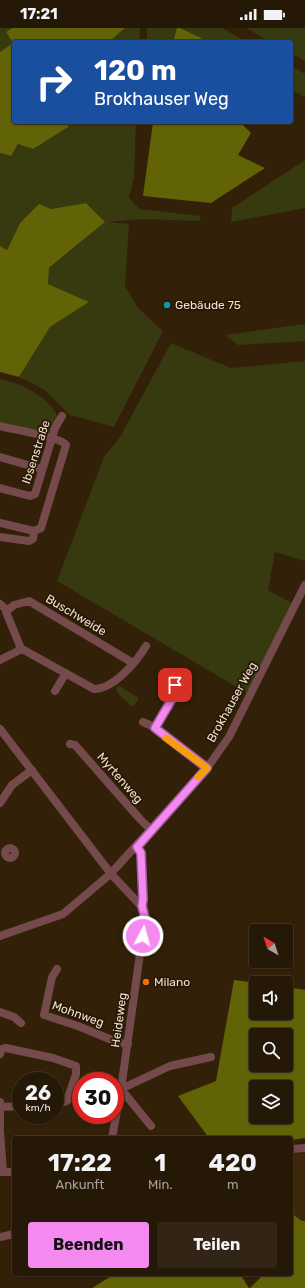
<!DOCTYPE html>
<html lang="de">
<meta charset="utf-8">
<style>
:root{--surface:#261807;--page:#322515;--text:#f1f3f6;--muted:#a4a09b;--line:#423728;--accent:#f489ef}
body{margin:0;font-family:Rubik,sans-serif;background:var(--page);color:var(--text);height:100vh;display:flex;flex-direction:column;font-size:15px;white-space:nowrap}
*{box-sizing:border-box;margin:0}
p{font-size:13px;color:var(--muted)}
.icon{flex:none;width:22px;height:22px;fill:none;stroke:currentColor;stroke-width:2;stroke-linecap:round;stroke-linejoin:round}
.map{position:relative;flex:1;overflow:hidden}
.details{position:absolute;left:12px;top:1108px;width:281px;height:140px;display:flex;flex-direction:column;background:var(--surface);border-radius:4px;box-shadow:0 1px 3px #0004,0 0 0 1px var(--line)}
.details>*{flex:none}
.top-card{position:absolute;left:12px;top:12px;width:281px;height:84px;border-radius:4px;box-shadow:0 1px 3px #0004,0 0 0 1px var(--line);background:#1a4fa0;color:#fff;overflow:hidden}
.needle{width:26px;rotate:321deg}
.controls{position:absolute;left:249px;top:896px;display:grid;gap:8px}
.controls a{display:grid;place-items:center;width:44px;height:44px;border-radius:4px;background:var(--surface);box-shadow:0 1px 3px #0004,0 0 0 1px var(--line);font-size:20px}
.speed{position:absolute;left:12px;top:1044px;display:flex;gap:8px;font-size:20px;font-weight:700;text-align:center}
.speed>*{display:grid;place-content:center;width:52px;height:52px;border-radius:50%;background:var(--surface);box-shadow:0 1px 3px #0004,0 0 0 1px var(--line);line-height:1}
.speed small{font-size:10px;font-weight:400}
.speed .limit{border:6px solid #d22;background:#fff;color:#111}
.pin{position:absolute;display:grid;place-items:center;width:34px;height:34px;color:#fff;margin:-17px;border-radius:8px;box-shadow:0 2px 6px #0006}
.me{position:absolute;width:44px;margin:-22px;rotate:6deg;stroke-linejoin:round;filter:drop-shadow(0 0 3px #0008)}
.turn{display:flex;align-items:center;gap:14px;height:84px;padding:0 16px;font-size:18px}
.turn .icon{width:52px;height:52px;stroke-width:2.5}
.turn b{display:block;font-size:28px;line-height:34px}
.eta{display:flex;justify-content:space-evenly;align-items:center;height:68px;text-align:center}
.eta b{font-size:24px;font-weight:700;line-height:28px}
.primary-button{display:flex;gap:8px;margin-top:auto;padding:8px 16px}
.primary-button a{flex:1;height:46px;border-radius:4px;background:var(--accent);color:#111;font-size:16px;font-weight:700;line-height:46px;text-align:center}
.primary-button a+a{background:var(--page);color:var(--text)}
.status{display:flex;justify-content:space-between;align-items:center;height:28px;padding:0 20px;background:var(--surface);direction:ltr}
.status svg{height:11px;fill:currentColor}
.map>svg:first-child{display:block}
.built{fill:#3f2809}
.green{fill:#37390f}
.forest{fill:#616306;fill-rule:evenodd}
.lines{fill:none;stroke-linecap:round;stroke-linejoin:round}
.minor{stroke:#744a4c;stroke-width:8}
.route-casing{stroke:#9f599b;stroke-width:10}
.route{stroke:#f489ef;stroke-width:7}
.slow{stroke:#f59e0b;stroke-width:7}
.culture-dot{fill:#0f9aa8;stroke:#281702;stroke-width:1.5}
.food-dot{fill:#e8710a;stroke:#281702;stroke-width:1.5}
.labels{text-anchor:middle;stroke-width:3.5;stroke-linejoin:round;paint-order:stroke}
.poi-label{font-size:12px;fill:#ede0d3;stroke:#281702;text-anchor:start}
.street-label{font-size:12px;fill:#ede0d3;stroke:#281702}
</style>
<div class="status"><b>17:21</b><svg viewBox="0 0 49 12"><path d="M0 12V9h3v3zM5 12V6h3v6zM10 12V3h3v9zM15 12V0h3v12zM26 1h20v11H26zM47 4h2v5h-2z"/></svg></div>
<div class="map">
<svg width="305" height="1260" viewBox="0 0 305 1260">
<rect width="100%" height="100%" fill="#322009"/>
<path class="built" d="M305,1125v68h-3l-11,-8v-59z"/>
<path class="green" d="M0,0h12l-6,4 7,11 -13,9z
M125,0h15l-1,14h-30z
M147,0h30l-4,14h-26z
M180,0h42l25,14h-37z
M246,0h59v33l-14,-8v-11h-20z
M291,38l14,8v23l-14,-7z
M70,94h66l-2,56 -5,19 10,12 62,7 -2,5 -58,-2 -34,3 22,2 -4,62 13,22 25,23 -49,96 -44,-12 -25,-25 -26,-13 31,-50 39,-25 -41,-17 1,-16 56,-47 -19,-19 -35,6 -31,14 -13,27 -7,-4v-93l11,3 7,-12 50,-17z
M305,132v48l-74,14 1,-14z
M305,296v17l-67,4 -13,-10z
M171,315l60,25 74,-7v200l-30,-9 -7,38 24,13 -45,90 -190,-112 47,-124 16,-20z
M0,351c24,6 46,15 58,38l-10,18 -48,-11z
M118,657l21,13 -6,9 -12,-10 -5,-7z"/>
<path class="forest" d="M12,0h113l-16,14h-95v80h56l-2,5 -35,22 -15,-5 -7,12 -11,-3v-101l13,-9 -7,-11z
M177,0h3l30,14h-37z
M153,94h87l11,11 -13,22 27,13 -54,35 -68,-7z
M86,175l19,19 -56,46 -1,16 41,18 -39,25 -31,50 -19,-5v-126l7,4 13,-27 19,-19 12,5z
M234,952l23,3 -1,30h30v-26l19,3v148l-14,2v-2h-82l-31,-42 38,-15zM256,1007h30v30h-30zM256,1059h30v30h-30z
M291,1185l11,8h3v67h-55l13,-13 22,1v-2h6z
M115,1246h125l9,14h-157z"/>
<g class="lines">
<path class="minor" d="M0,398c11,3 61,11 66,19l-25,83 -7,3 -1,8 -4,2 -29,-4
M0,429l42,12
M0,460l30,8 5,-2 20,-66 7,-12
M0,495l34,8
M0,576l7,6
M19,622l1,-4 -14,-34 8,-7 15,-4 104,62
M0,632l22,-11 72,40c20,0 43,-28 52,-43
M171.5 661a4.5 4.5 0 1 1 9 0a4.5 4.5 0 1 1-9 0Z
M55,663l11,-18
M143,694l9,4 55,42
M155,700l20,-35
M0,701l108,141
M70,716l5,1 64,73 12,12
M0,775l12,-18 20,-15
M137,819l4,6 2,46 -1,7
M5 825a5 5 0 1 1 10 0a5 5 0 1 1-10 0Z
M113,843l94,-103 22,-31 76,-152
M0,908l63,-22 45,-38
M57,941l-5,8 -8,38 34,11 41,17 9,1
M0,984l14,5 7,6
M0,1026l2,-5 4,-1 47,10 23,8v8l-9,27 -12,3
M0,1074v26
M0,1079l21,-1
M151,1098l-30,-37 49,-23 41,-9
M0,1103l3,41
M112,1110l9,-49 24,-171 -2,-10 -30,-32
M291,1121l14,-1
M0,1144h14
M0,1209l14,-3"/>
</g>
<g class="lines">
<g class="route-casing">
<path id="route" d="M143,908l2,-18 -3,-12 1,-7 -2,-46 -4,-6 70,-79 -52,-40 20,-34 -3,-5 3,-4"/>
</g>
<use href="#route" class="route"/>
<path class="slow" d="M166,710l41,30 -9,9"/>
</g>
<circle class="culture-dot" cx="167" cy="277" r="4"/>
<circle class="food-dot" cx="146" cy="954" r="4"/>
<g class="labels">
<g class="poi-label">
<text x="175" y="281">Gebäude 75</text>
<text x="154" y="958">Milano</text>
</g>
<g class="street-label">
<text transform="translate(36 424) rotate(-72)" y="4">Ibsenstraße</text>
<text transform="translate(76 587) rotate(31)" y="4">Buschweide</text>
<text transform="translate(232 674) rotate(-61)" y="4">Brokhauser Weg</text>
<text transform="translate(120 750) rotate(49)" y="4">Myrtenweg</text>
<text transform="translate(78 986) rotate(20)" y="4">Mohnweg</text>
<text transform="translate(119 992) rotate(-82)" y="4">Heideweg</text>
</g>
</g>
</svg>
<div class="controls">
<a><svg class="needle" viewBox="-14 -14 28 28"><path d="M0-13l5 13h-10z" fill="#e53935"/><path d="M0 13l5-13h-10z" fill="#a4a09b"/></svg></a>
<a><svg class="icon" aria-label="sound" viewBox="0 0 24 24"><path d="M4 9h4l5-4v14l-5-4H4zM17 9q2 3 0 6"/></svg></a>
<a><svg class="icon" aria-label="search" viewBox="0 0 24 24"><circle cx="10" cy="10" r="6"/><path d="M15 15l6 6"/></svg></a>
<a><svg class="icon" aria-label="layers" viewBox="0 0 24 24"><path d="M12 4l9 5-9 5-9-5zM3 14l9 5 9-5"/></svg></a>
</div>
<div class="speed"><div>26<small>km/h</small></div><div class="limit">30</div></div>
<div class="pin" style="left:175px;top:657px;background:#d93025"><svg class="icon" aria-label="arrive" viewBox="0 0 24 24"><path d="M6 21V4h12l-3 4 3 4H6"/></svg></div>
<svg class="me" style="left:143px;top:908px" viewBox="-20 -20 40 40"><circle r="17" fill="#f489ef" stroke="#fff" stroke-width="3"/><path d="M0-11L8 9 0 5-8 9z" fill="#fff"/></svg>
<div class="top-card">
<div class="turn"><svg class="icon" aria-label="right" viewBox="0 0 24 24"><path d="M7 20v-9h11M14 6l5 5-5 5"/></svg><div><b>120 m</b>Brokhauser Weg</div></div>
</div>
<section class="details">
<div class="eta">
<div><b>17:22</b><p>Ankunft</p></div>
<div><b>1</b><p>Min.</p></div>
<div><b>420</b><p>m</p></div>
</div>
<div class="primary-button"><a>Beenden</a><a>Teilen</a></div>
</section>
</div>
